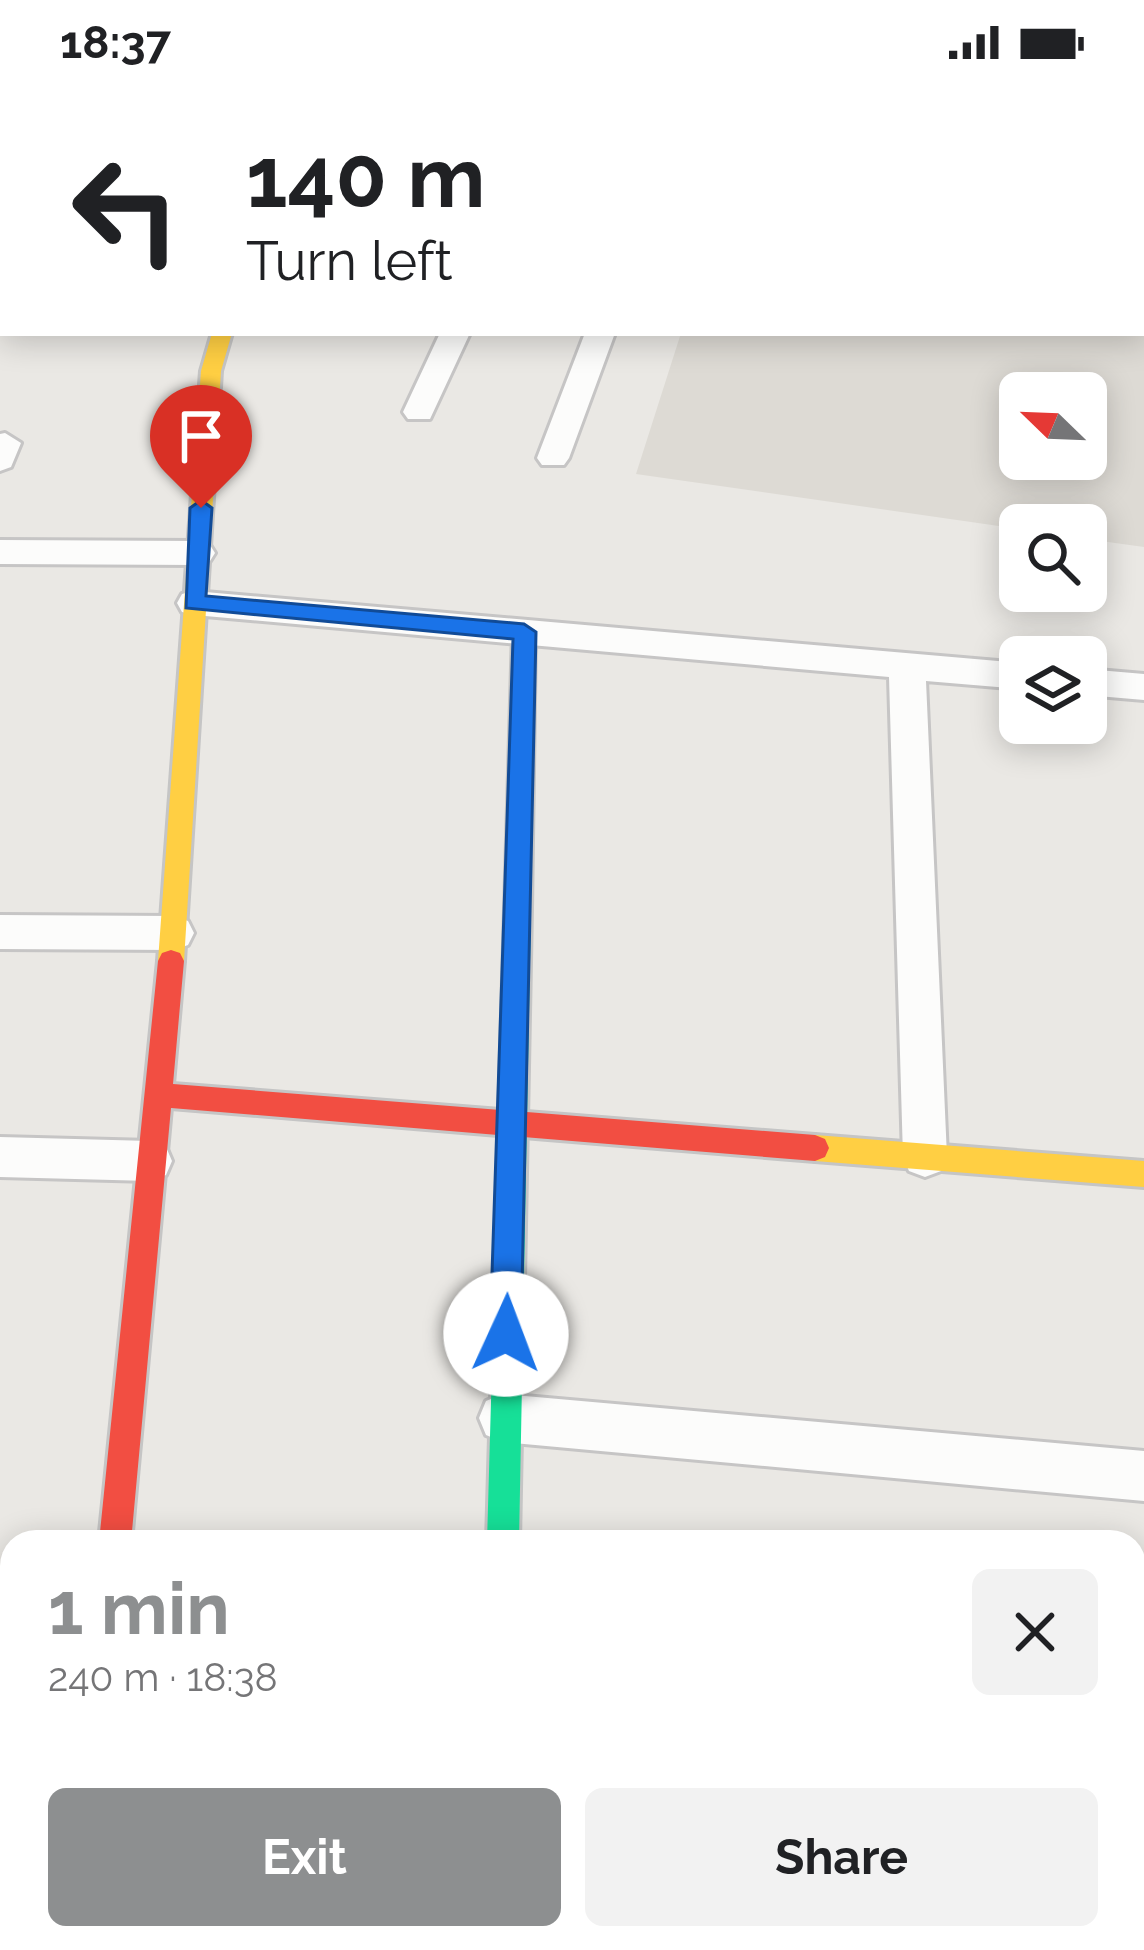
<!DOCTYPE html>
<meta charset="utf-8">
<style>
:root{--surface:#fff;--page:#f2f2f2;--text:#202124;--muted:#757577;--accent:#8d8f90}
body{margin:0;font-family:Raleway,sans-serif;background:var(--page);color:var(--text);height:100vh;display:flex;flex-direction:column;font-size:45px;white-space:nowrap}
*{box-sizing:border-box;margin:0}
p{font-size:39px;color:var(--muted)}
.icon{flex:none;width:66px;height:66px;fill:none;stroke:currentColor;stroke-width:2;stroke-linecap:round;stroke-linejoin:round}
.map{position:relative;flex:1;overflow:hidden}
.panel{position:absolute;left:0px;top:1446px;width:1146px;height:420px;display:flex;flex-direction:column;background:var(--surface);border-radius:36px 36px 0 0;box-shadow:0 6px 30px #0003}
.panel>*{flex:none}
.banner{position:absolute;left:0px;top:0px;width:1146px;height:252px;box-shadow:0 6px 30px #0003;background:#fff;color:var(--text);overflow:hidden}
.needle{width:78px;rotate:293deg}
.buttons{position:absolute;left:999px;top:288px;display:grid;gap:24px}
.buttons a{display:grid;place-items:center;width:108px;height:108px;border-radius:18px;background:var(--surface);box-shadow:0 6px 30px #0003;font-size:60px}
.pin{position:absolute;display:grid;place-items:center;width:102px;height:102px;color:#fff;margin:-123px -51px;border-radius:50% 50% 50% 0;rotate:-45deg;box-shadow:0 0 12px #0007}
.pin .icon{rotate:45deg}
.me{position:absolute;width:132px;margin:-66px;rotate:2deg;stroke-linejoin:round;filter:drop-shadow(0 0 9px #0008)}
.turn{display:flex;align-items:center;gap:42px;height:252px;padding:0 48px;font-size:54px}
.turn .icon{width:156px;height:156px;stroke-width:2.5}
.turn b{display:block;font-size:84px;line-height:102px}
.round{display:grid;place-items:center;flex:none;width:126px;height:126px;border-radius:18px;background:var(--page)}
.overview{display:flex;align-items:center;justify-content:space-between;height:204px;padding:0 48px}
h1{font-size:72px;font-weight:700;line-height:90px;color:var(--accent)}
.primary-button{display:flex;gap:24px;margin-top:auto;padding:24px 48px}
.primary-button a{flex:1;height:138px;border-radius:18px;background:var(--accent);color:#fff;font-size:48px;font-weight:700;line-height:138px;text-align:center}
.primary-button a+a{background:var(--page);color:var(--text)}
.status{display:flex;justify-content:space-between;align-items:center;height:84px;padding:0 60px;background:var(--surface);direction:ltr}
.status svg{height:33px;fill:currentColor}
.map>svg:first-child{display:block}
.education{fill:#dddad4;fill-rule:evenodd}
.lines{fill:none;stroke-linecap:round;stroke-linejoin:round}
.street-casing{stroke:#c6c5c5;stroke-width:6}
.fast-casing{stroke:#c5c5c5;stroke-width:6}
.slow-casing{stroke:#c5c5c5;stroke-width:6}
.jam-casing{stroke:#c5c5c5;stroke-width:6}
.street{fill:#fcfcfb;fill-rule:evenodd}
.fast{fill:#16e098;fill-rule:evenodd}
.slow{fill:#ffcf43;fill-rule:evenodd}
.jam{fill:#f24e42;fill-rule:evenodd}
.route{fill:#1a73e8;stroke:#114b97;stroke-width:3}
</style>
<div class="status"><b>18:37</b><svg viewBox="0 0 49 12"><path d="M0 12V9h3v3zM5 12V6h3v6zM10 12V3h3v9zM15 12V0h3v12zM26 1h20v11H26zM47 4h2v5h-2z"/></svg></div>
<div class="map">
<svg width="1144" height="1866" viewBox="0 0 1144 1866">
<rect width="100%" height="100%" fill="#eae8e4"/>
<path class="education" d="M522,0h490l-492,3z
M1144,162v301l-58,-8v-14h-66v4l-384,-55 45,-141h462zM1020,309h66v66h-66z"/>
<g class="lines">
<g class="street-casing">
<path id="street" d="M73,0h26l-28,3z
M0,33h3v16h-3z
M1143,88h1v16h-1z
M0,104h3v16h-3z
M1143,200h1v18h-1z
M440,249h30l-40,86h-22l-5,-7z
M585,249h30l-46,125 -5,7h-22l-5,-7z
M5,349l16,10 -10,24 -11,4v-37z
M0,456l198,1 12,4 5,8 -5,8 -12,4 -198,-1z
M194,507l826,72v26l-94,-8 21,476 -6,14 -16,6 -16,-6 -6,-14 -14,-480 -695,-62 -12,-3 -5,-9 5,-9z
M1086,585l58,5v26l-58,-5z
M0,831l174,1 14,5 6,12 -6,12 -14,5 -174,-1z
M0,1053l150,4 16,6 6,14 -6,14 -16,6 -150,-4z
M503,1310l641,57v50l-641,-59 -17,-7 -7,-17 7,-17z
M1144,1544v54l-10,1v-54z
M1014,1854h58l3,12h-58z"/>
</g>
<g class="fast-casing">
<path id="fast" d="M259,0h16v3h-16z
M518,815l13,10 -12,633h-32l18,-633z
M56,1854h38l-2,12h-38z"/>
</g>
<g class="slow-casing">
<path id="slow" d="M212,249h20l-11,38 -37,590 -4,8h-18l-4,-8 43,-590z
M524,540l11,8 -4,277 -13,10 -13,-10 8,-277z
M815,1051l329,26v26l-329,-26 -10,-4 -4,-9 4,-9z"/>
</g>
<g class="jam-casing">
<path id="jam" d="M171,866l9,3 4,8 -11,123 642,51 10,4 4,9 -4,9 -10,4 -644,-53 -40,434h-32l59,-581 4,-8z"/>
</g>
<use href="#street" class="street"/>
<use href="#fast" class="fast"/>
<use href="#slow" class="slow"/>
<use href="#jam" class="jam"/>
</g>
<path class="route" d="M201,416l11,8 -6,88 318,28 12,8 -15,702 -5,10 -10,5 -11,-5 -5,-10 23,-695 -327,-31 4,-100z"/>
</svg>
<div class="buttons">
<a><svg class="needle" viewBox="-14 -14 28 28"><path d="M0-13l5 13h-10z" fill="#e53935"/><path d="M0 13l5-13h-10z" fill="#757577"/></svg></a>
<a><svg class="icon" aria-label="search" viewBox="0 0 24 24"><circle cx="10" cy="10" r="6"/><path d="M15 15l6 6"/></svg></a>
<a><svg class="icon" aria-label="layers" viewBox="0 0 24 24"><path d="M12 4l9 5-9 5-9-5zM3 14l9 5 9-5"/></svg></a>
</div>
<div class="pin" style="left:201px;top:424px;background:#d93025"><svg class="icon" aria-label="arrive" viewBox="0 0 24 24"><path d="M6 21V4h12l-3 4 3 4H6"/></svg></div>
<svg class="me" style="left:506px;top:1250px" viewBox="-20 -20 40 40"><circle r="19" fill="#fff"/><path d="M0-13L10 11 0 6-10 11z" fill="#1a73e8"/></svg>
<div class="banner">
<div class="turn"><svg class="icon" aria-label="left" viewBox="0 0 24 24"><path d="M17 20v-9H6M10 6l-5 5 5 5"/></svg><div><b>140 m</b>Turn left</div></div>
</div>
<section class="panel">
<div class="overview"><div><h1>1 min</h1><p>240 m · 18:38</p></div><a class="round"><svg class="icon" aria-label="close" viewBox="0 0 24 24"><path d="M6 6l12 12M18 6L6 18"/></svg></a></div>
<div class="primary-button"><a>Exit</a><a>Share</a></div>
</section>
</div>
